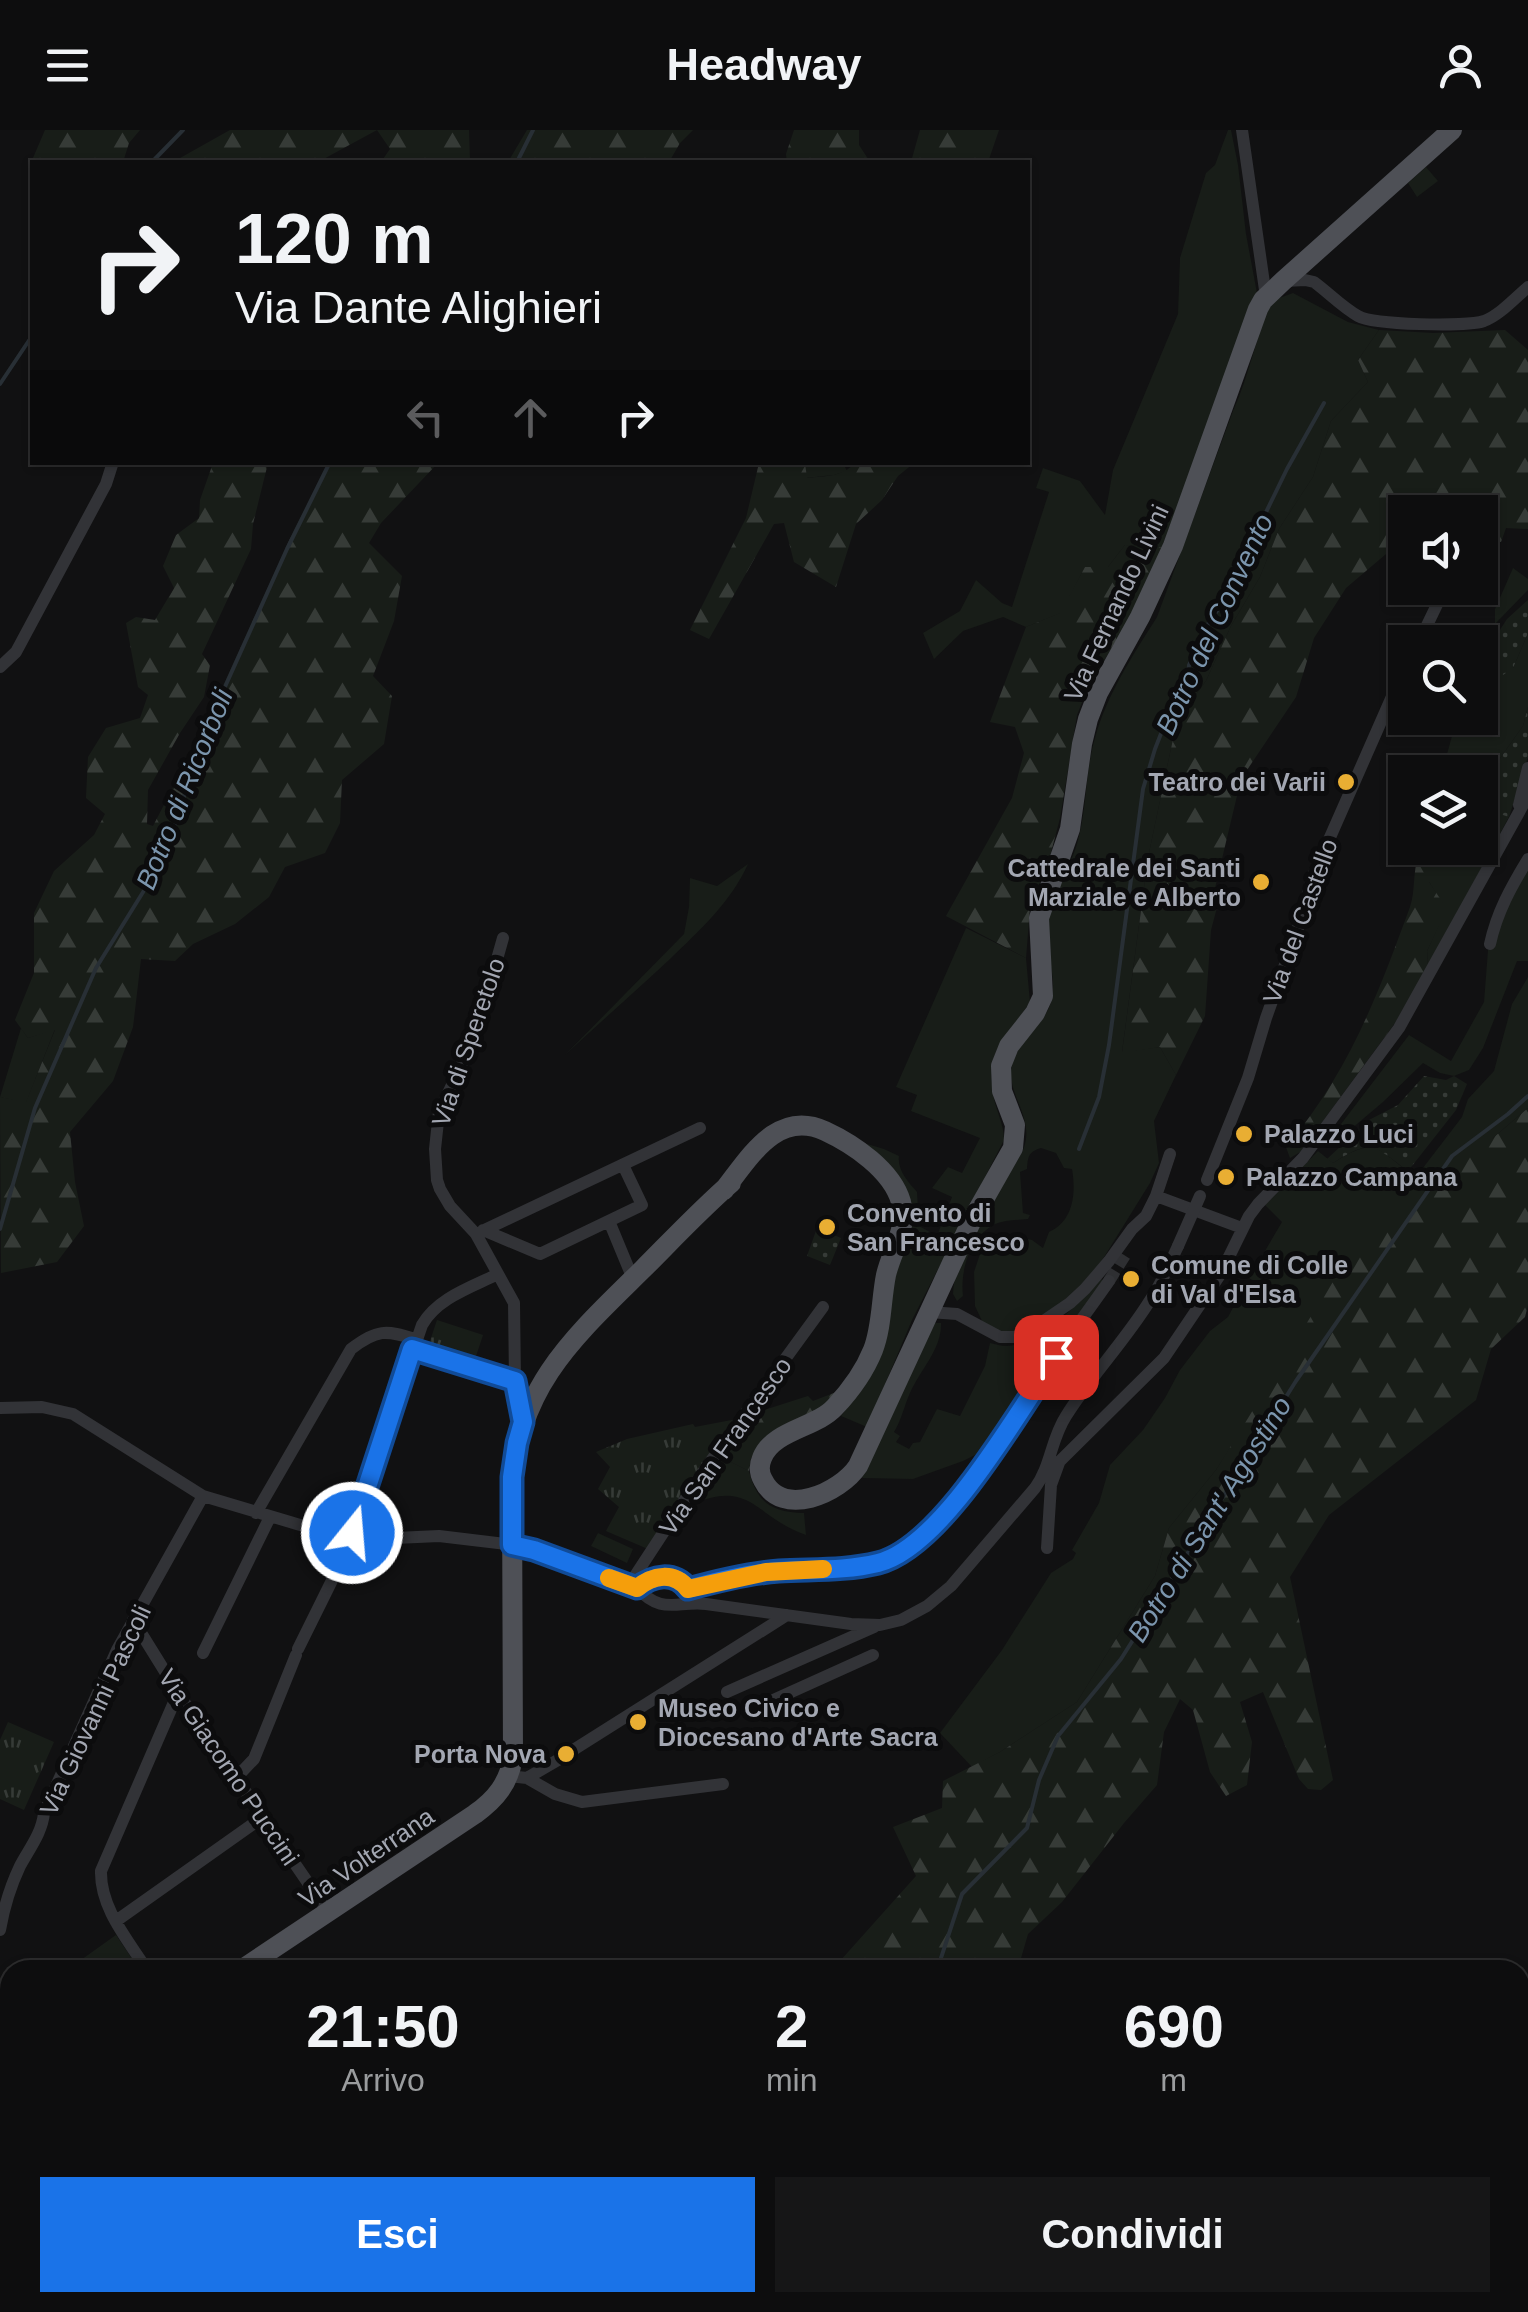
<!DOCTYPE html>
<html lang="it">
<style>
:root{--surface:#0d0d0e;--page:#161617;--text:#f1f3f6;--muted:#9a9c9e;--line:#2d2d2e;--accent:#1a73e8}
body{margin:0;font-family:Helvetica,sans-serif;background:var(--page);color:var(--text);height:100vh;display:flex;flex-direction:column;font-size:38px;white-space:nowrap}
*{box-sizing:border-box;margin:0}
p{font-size:32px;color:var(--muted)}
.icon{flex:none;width:55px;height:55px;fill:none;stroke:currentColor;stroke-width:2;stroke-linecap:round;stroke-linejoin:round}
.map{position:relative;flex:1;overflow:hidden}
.sheet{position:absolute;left:0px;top:1830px;width:1530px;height:352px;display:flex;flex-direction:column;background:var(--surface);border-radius:30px 30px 0 0;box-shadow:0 2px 8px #0004,0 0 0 2px var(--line)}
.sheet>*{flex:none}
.guide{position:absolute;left:30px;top:30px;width:1000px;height:305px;border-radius:0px;box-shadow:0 2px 8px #0004,0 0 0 2px var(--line);background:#0d0d0e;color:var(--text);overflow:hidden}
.tools{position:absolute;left:1388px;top:365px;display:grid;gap:20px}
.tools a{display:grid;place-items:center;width:110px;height:110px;border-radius:0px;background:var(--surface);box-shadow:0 2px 8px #0004,0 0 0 2px var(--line);font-size:50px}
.pin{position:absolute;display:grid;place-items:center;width:85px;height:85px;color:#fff;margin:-42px;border-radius:20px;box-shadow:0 5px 15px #0006}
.me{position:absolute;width:110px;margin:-55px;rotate:17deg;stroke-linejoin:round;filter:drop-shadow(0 0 8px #0008)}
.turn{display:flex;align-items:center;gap:35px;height:210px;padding:0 40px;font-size:45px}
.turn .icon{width:130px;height:130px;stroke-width:2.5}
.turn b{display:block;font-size:70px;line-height:85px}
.lanes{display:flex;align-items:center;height:95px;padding:0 40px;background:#0003;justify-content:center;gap:50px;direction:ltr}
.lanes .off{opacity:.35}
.eta{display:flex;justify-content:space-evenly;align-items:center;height:170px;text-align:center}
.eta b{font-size:60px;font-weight:800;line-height:70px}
.cta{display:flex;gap:20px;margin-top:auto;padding:20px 40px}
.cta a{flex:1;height:115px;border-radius:0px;background:var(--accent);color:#fff;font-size:40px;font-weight:800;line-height:115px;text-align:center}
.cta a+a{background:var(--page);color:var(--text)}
header{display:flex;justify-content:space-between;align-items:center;height:130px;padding:0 40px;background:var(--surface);font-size:45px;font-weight:800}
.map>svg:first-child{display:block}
.grass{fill:#181d18}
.forest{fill:url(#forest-firs)}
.park{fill:url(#park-tufts)}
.garden{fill:url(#garden-dots)}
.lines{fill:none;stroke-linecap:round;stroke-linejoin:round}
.stream{stroke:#282f35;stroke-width:4}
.street-tunnel{stroke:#2e2f32;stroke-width:12;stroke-dasharray:12 6;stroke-linecap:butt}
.street{stroke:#323337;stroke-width:12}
.primary{stroke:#4e5056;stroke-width:20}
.street-bridge{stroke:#323337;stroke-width:12}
.route-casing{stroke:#114b97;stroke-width:25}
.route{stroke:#1a73e8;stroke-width:18}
.slow{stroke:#f59e0b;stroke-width:18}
.poi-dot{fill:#e9ae33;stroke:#0c0c0d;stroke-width:4}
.labels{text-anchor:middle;stroke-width:10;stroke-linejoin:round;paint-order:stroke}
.street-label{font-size:25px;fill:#a3a7b2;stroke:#0c0c0d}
.poi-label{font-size:25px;font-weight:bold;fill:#a3a7b2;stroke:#0c0c0d;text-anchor:start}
.water-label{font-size:28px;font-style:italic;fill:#7b95ad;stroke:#0c0c0d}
</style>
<header><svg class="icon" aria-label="menu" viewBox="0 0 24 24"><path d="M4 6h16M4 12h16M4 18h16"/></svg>Headway<svg class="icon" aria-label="person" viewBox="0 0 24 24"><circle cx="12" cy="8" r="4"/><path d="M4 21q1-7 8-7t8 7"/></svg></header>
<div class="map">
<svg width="1528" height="2182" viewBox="0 0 1528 2182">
<defs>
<pattern id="forest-firs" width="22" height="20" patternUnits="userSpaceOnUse" patternTransform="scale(2.5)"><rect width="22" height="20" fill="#181d18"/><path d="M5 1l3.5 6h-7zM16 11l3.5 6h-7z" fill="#363b37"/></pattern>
<pattern id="park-tufts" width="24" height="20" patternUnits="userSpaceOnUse" patternTransform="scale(2.5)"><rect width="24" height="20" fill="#181d18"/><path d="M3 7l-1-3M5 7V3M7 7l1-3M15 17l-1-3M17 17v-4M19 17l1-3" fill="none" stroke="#363b37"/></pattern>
<pattern id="garden-dots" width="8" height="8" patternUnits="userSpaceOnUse" patternTransform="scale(2.5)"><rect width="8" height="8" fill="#181d18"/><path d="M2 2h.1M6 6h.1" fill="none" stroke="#363b37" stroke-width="1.8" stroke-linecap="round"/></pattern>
</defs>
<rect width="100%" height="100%" fill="#111112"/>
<path class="grass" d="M1228,0h3l7,35 8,69 11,59 -95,254 -37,-2 -17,22h-23l-24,46 -35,14 -23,-10 -40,14 -29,28 -11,-26 37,-22 16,-31 26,23 10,4 37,-115 -13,-4 7,-20 37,13 25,34 8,-45 65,-156 2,-56 26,-85 9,-8z
M1426,37l12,14 -21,16 -9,-14z
M1293,163l55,29 31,8 -21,30 10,22 -37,39 -18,56 -34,52 -19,48 -29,49 -25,55 -29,39 -29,138 -26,194 38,-5 16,28 -22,46 5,42 -9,20 -54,87 -31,32 -44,30 -25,-1 -13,-8 -8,-17 -1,-34 6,-18 14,-14 19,-5 19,5 11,8 6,-16c25,-11 27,-40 23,-63l-8,-1 -8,-15 -15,-5c-13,4 -13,9 -14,21l-7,3 3,41 7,2 -2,4c-11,1 -23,1 -33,5 -25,13 -35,46 -32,72l-6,5 -4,-7c1,-39 35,-84 54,-117 6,-10 15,-22 18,-33 7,-27 -16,-49 -14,-74 3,-29 36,-44 41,-72 5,-25 -9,-51 -5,-76 5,-27 22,-52 30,-78 10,-34 8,-72 18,-106 12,-44 38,-83 62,-121l76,-206c16,-35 23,-74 38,-110z
M805,333h38l4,8 -13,4 -28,3z
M1513,438l15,11v11l-33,34v-15z
M1485,496l13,7 -4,35h19l15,-35v74l-5,19 -29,41 15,50 -81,150 -1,-16 19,-42 -17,-27 -10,-27 3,-7h58v-76h-38l15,-54h23v-68z
M748,734c-17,38 -49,67 -79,96 -34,32 -70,63 -104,95l119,-121 5,-27 1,-29 27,8z
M1528,738v93h-11l-34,87 -14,22 -15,6 -14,-3 -17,-10 -40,39 -52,44 -7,-5 13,-17h4l68,-89 42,26 33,-59 4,-52 24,-57z
M966,798l60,30 4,44c-22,35 -44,44 -37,91 2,16 11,30 11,47l-92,180 -45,107 -26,-11 26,-35 30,-114 13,-32 3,-12 -2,-18 -54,-64 27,8 15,7c-2,14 9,26 18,36l2,34 18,10 15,-39 -20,-9 16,-21 14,6 18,-35 -69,-27 6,-16 -21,-8z
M1528,847v131l-35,30 -248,287 -29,45 -47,58 -14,48 -78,126 -77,50 -28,15 -32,-34 62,-83 49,-77 22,-14 3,-6 -4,-3 27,-47 11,-38 33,-35 22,-32 15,-28 30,-39 18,-14 17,-32 6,3 3,-7 -5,-3 33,-56 -17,-17 53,-54 15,12c46,-30 44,-12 83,14l46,-60 6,-18 26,-28 18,-67z
M21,898l7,10 27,-9 -29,74 -26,-6z
M1101,1149l4,2 -82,113 -3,-1 -5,7 3,3 -18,30 -5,-3 -11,14 5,4 -26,13 -50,18 -51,-1 37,-86 36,-69h6c1,26 -21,47 -31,70 -6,13 -8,26 -16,39l6,4 -4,6 13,7 4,-6 7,-1 17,-33 23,7 25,-50 5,-23c6,1 11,3 16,3 30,0 77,-45 95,-67z
M723,1328l26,13c8,32 23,41 55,42l2,22c-52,-18 -54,-57 -116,-30z
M598,1403l35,16 -6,14 -36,-17z
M131,2173l505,-1v1l-1,9h-517l11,-5z"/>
<path class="forest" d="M45,0h95l-11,13 -6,19h-88l-2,-4z
M230,0h239l1,32h-89l9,-13 -13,-19 -59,32h-145z
M527,0h166l-13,13 -11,19h-161z
M794,0h65v15l11,17h-83l-1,-8z
M920,0h79l-11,32h-77z
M1379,200l54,3 72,-3 23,20v179l-22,-1 -5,14 -7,-1 2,-9 -10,-15 -6,-2v-3h-10l-55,-15 -29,57 -40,34 -32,50 -18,59 -55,82 -26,109 5,8 -9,34 -6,86 -29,59 -16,-28 -38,6 26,-195 29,-138 29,-39 25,-55 29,-49 19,-48 34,-52 18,-56 37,-39 -10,-22z
M213,333h55l-15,61 -2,25 -49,105 8,11 -6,32 -24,36 -32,57 -1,34 6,2 51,-98 90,-198 35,-67h109l-57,60 -12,20 33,33 -8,45 -21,55 19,20 -8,48 -42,36 -2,43 -15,30 -40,14 -16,30 -34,27 -42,20 -18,17 -34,-2 -8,68 -20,54 -43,51 5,50 9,44 -27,36 -56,11 -1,-176 26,5 29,-72 -27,8 -13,-18 19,-47v-60l20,-42 40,-36 11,-21 -19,-16 2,-41 18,-29 34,-10 8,-23 -10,-8 -12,-64 10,-6 19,3 19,-32 -11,-22 13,-31 23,-17 1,-18z
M759,333h46l2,15c19,-2 35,-1 48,-15h59l-16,13 -16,24 -26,24 -20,63 -42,-25 -10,-39 -10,1 -65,115 -19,-9 56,-112z
M1125,415l37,2 -34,74 -40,66 -11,28 -17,103 -11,42 -19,47 -4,51 -80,-42 66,-118 12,-45 -9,-26 -25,-5 36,-95 34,-14 25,-46h23z
M1419,725l12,8 -2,19 18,27 -20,42 1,16 -33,56 -95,129 -10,6 -4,-11c63,-75 91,-150 124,-240 6,-17 2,-35 9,-52z
M1528,978v197l-3,12 -34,32 -15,51 -147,115 -39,62 43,203 -12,10 -13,-1 -9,-10 -36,-87 -23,10 12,40 -5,43 -21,11 -16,-24 -17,-62 -13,-11 -16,33 -7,53 -33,38 -62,79 -34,32 -9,31 -4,5h-183l84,-94 -23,-49 49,-19 1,-27 57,-29 77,-50 78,-126 14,-48 47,-58 118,-191 91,-95 68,-46z
M839,1261l-13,15 -65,36 -10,16 -2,13 -26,-13 32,-45 53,-17 5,5z
M700,2173h61v9h-60z"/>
<path class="park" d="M437,1190l46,15 -9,27 -46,-15z
M737,1289l-89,130 -42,-18 13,-24 -21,-18 12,-22 -14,-15 31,-13 66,-15 2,3z
M8,1592l46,20 -30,68 -24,-11v-59z
M116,1805l22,33 -3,2h-68z"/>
<path class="garden" d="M1528,470v33l-15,35 -10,7 -9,-6 4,-36 9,-14z
M1528,577v50l-19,60 -18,-6 3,-44 29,-41z
M1424,946l22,4 8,-4 13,8 -11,26 -48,61c-35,-26 -36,-33 -75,-8l-6,-4 42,-39 29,-15z
M817,1098l24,10 -11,27 -23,-9z"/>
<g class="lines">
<path class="stream" d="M152,32l31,-32
M517,32l16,-32
M0,254l32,-48
M1079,1019l20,-52 10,-52 34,-256 12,-40 18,-46 15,-26 1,-12 21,-45 10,-13 67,-138 37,-66
M0,1099l35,-121 61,-140 57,-92 22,-52 31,-95 81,-180 43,-87
M937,1840l25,-76 65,-66 12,-48 19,-44 63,-77 175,-278 156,-225 56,-42 20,-18
M259,2182l13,-10
M669,2182l1,-10"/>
<path class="street-tunnel" d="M1109,1151l18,-29"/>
<path class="street" d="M1242,0l24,167
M1285,151l20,-1 9,2c15,11 28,25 44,34 16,9 108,11 126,5 16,-6 31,-23 44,-34
M1419,512l25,-52 37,6
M0,537l16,-15 90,-168 7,-22
M1519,675l9,-37
M503,808l-28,99 -36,75 -4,37 2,31 3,9 10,17 26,28 38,69 1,78 5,31 3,9
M1490,814c7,-32 21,-57 38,-85
M1207,1050l41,-102 18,-60 31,-87 16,-55 92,-209
M1156,1066l14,-42
M609,1091l24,58
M483,1100l57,24 102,-49 -19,-40
M476,1104l224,-106
M929,1182l28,2 43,23h16l10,-4 44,-30 15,-14 24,-28 23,-32 14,-13 10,-20 86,32
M412,1219l103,32
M0,1278l42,-1 31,7 130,82 134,40 15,4 87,-4 84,10 114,42c25,27 39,13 69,16l145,20 29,1 21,-5 26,-14 24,-20 84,-98c16,-22 16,-49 31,-72 25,-40 58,-74 83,-114 12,-17 20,-37 29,-56
M1046,1341l14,-10 104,-103 56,-83 29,-59 9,-12 45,-46 96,-130 129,-232
M256,1383l95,-164c26,-20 35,-19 64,-10
M1047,1418l4,-63 8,-22
M629,1455l76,-116 118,-162
M637,1458c14,-12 30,-15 47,-5l7,13
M689,1459c26,-8 55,-15 82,-17 36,-4 72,0 107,-9 57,-15 117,-116 147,-163 27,-41 56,-79 84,-119
M133,1490l49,79 146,213
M298,1519l54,-109 2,-17 68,-198c15,-27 50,-38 76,-51
M203,1523l67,-136
M727,1562l147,-65
M769,1572l104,-47
M570,1622l217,-137
M508,1646l19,2 28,16 27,8 141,-18
M236,1648l18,-19 42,-104
M527,1648l36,-21
M116,1791l147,-104
M0,1800c4,-23 10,-43 20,-64 9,-17 22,-33 24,-53l73,-163 86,-154
M147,1840c-19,-30 -47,-62 -46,-99l77,-178
M0,1942l10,4"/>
<path class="primary" d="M724,1060c26,-33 53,-81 101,-59 28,13 67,39 76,71 2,7 2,15 1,23 -3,17 -12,33 -16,50 -5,25 -4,52 -13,75 -8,20 -23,41 -38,57 -19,21 -62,23 -73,51 -3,7 -3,15 1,22 19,39 77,13 95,-14l113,-244 42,-74 2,-23 -13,-34 -1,-25 8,-20 26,-33 8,-17 -4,-78 31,-89 12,-85 6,-25 10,-26 42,-76 33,-71 85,-237 5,-9 20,-19 169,-151
M241,1840l234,-156c21,-15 34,-31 38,-57l-1,-271c5,-100 64,-151 131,-217 29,-29 57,-59 88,-86
M0,2034l10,-18"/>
<path class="street-bridge" d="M1178,1116l22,-50"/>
</g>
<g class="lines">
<g class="route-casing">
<path id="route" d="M352,1403l60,-184 103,32 8,41 -6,21 -5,34v68l22,5 103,38c16,-13 37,-17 51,1 29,-8 60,-16 91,-18 33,-2 66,0 99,-8 65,-16 140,-152 178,-206"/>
</g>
<use href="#route" class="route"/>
<path class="slow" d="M609,1448l28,10c16,-13 37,-17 51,1l78,-17 57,-3"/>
</g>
<g class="poi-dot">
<circle cx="1346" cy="652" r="10"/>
<circle cx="1261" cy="752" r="10"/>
<circle cx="1244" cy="1004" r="10"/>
<circle cx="1226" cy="1047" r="10"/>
<circle cx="827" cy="1097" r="10"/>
<circle cx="1131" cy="1149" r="10"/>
<circle cx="638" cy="1592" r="10"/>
<circle cx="566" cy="1624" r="10"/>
</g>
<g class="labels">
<g class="street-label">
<text transform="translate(1116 473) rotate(-65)" y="9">Via Fernando Livini</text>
<text transform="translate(1300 791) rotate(-70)" y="9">Via del Castello</text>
<text transform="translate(468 912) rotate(-71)" y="9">Via di Speretolo</text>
<text transform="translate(725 1316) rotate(-55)" y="9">Via San Francesco</text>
<text transform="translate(95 1580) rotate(-65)" y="9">Via Giovanni Pascoli</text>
<text transform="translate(229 1637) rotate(56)" y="9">Via Giacomo Puccini</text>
<text transform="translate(366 1727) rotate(-34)" y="9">Via Volterrana</text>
</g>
<g class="poi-label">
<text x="1326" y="661" text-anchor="end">Teatro dei Varii</text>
<text x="1241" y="747" text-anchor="end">Cattedrale dei Santi<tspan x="1241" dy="29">Marziale e Alberto</tspan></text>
<text x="1264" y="1013">Palazzo Luci</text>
<text x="1246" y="1056">Palazzo Campana</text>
<text x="847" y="1092">Convento di<tspan x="847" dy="29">San Francesco</tspan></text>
<text x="1151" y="1144">Comune di Colle<tspan x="1151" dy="29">di Val d'Elsa</tspan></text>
<text x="658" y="1587">Museo Civico e<tspan x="658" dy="29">Diocesano d'Arte Sacra</tspan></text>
<text x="546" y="1633" text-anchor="end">Porta Nova</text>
</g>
<g class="water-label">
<text transform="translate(1214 494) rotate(-65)" y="10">Botro del Convento</text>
<text transform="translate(184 659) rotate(-68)" y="10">Botro di Ricorboli</text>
<text transform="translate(1209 1389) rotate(-58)" y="10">Botro di Sant' Agostino</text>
</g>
</g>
</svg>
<div class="tools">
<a><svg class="icon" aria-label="sound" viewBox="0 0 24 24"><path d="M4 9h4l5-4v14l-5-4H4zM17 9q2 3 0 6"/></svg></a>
<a><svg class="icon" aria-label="search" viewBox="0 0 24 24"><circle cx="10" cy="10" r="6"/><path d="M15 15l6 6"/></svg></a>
<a><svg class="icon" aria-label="layers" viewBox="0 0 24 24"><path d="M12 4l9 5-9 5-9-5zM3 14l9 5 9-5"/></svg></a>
</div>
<div class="pin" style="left:1056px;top:1227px;background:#d93025"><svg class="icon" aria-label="arrive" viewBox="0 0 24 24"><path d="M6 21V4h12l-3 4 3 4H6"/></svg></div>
<svg class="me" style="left:352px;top:1403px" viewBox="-20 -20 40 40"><circle r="17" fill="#1a73e8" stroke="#fff" stroke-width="3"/><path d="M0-11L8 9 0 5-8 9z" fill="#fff"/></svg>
<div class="guide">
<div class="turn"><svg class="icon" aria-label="right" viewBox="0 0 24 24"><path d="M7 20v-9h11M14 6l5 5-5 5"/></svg><div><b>120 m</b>Via Dante Alighieri</div></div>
<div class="lanes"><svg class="icon off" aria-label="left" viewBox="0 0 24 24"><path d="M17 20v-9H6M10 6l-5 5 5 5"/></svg><svg class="icon off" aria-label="ahead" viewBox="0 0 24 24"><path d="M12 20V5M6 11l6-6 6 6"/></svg><svg class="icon" aria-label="right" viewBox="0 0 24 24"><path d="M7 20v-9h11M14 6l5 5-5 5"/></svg></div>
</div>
<section class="sheet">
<div class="eta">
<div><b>21:50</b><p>Arrivo</p></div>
<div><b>2</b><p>min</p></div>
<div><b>690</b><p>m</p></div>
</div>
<div class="cta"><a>Esci</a><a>Condividi</a></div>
</section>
</div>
